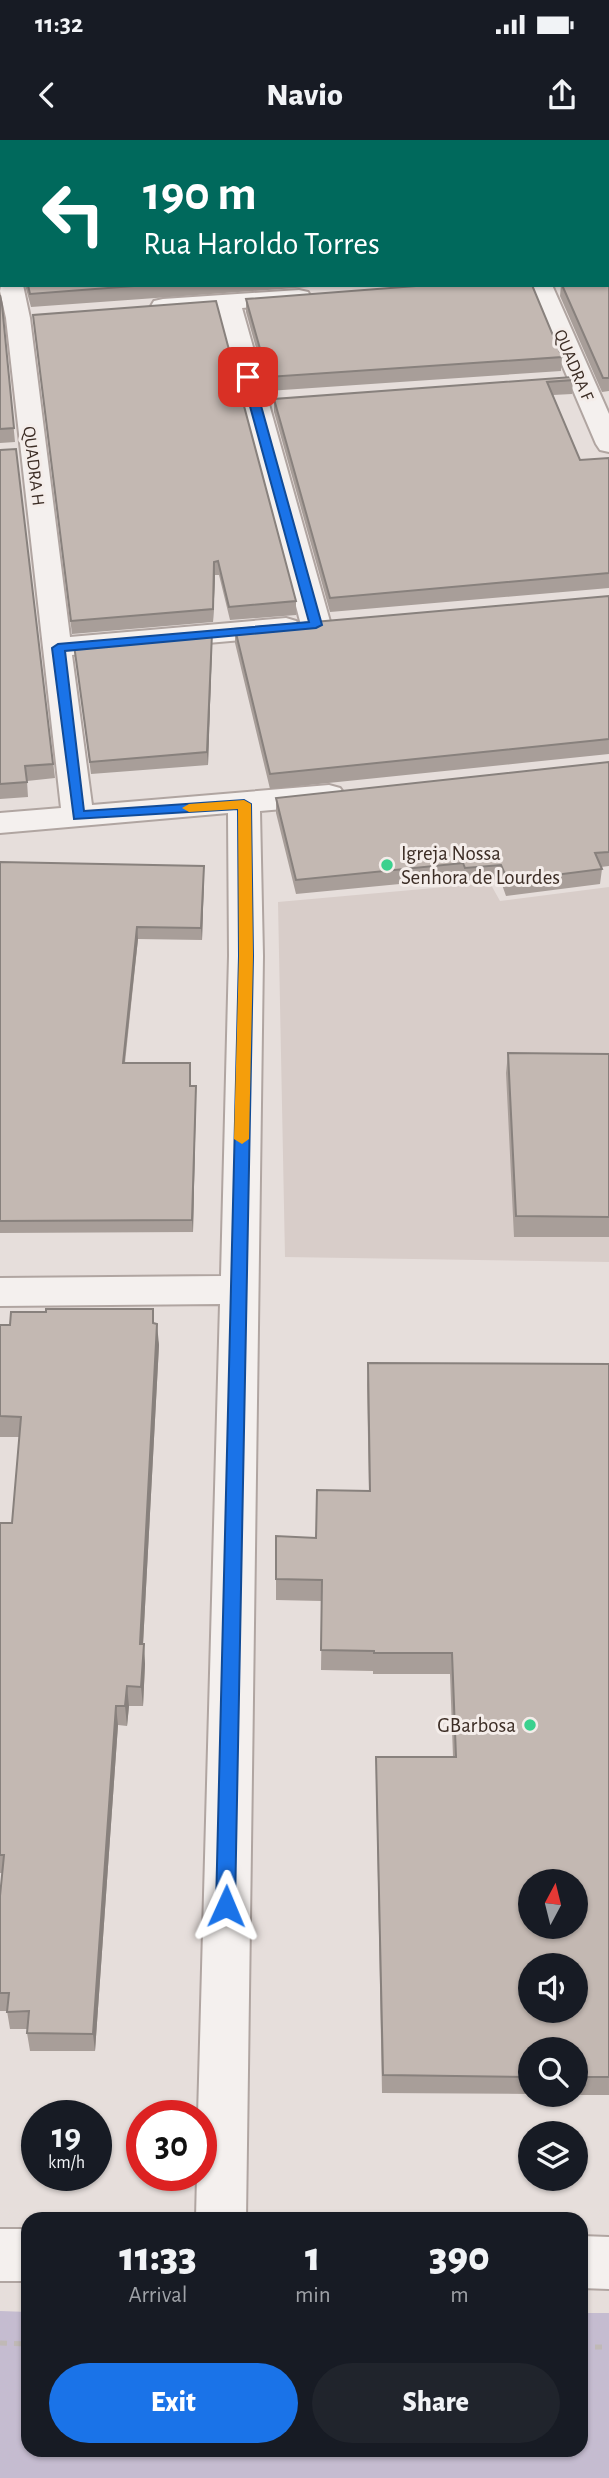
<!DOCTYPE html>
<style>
:root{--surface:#171b24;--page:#20242c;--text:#f1f3f6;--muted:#9ea1a6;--accent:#1a73e8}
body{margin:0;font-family:"Alegreya Sans",sans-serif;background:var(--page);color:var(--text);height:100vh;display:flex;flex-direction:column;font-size:26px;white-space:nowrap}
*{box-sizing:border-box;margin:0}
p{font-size:23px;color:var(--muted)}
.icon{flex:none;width:38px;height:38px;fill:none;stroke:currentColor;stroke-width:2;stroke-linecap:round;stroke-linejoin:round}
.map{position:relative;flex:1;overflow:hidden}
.drawer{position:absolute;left:21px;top:2072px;width:567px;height:245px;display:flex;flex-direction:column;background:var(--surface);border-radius:21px;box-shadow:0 2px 5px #0004}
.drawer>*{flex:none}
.guide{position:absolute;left:0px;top:0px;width:609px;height:147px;box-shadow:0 2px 5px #0004;background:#00695c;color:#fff;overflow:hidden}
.needle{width:46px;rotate:7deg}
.buttons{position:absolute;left:518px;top:1729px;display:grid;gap:14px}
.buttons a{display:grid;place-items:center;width:70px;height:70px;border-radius:50%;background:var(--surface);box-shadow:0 2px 5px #0004;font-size:35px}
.speed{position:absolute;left:21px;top:1960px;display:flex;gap:14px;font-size:35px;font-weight:700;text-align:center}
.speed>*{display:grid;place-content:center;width:91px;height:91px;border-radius:50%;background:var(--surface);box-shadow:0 2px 5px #0004;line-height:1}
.speed small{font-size:18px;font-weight:400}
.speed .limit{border:10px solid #d22;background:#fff;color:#111}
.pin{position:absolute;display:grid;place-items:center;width:60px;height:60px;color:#fff;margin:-30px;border-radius:14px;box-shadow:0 4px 10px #0006}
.me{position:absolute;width:77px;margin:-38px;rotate:1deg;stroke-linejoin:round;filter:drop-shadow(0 0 5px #0008)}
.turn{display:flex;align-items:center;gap:24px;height:147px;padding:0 28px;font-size:32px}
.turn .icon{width:91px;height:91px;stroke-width:2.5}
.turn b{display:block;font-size:49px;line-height:60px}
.eta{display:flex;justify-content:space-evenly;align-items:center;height:119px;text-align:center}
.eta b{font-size:42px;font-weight:800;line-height:49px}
.primary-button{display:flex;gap:14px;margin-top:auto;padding:14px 28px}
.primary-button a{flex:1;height:80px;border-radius:42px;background:var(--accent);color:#fff;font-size:28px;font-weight:800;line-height:80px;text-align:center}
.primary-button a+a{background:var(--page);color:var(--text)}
.status{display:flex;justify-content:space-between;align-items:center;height:49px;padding:0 35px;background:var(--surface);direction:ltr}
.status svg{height:19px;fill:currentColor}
header{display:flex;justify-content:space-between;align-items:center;height:91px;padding:0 28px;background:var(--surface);font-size:32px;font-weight:800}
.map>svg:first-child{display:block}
.built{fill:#d8cdc9}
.green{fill:#c5bcd0}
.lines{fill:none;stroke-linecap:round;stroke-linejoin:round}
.minor-casing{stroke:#b0a5a1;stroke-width:4}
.path{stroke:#c0b9b6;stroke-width:5;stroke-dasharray:7 7;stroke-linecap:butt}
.minor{fill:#f4f0ee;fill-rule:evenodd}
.wall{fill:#a89e99}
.shaded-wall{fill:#88817d}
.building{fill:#c3b8b2;stroke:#88817d;stroke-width:2;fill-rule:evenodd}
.route{fill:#1a73e8;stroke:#114b97;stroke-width:2}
.slow{fill:#f59e0b}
.poi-dot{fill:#3ad18e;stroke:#f4edea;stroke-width:2.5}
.labels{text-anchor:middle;stroke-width:6;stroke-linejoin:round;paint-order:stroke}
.far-street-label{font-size:18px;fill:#3c2d25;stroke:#f4edea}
.poi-label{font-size:21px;fill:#3c2d25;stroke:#f4edea;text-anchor:start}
</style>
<div class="status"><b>11:32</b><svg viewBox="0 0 49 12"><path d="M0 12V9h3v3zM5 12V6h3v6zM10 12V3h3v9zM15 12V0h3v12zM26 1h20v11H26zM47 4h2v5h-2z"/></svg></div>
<header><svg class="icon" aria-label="back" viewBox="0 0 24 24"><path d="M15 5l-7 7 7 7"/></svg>Navio<svg class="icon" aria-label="share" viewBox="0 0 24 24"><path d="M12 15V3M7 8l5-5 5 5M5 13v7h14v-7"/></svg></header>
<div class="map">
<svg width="609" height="2338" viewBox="0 0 609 2338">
<rect width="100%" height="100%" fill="#e6dedb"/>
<path class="built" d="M490,743l10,18 109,-14v375l-324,-5 -7,-355z"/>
<path class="green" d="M0,2171l28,1v138h553v-137h28v165h-609z"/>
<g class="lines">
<g class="minor-casing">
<path id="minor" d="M2,141v4h21l7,33 40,319 216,-19 10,3 5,6 -5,6 -10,3 -214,19 20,150 237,-20 11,3 5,7 -5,7 -11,3 -69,6 3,145 -17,1263h-50l1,-44h4v-59h-3l22,-812 -220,2v-28l221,-2 8,-320 -1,-143 -228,20v-20l61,-5 -55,-490 -6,-27z
M528,145h24l57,129v38l-9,-2 -4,-6z
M299,150l9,2 3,5 -3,5 -66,6 89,317 -5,6 -10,3 -10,-3 -5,-6 -83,-315 -55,3 -9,-2 -3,-5 3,-5 9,-2z
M0,2089h28v52h-28z
M581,2096l28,1v52l-28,-1z"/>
</g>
<path class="path" d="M0,2203l28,1
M581,2207h28"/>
<use href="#minor" class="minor"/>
</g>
<path class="wall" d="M0,0h609v20l-2,-1v-17h-605v4h-2z
M2,10v56l-2,-1v-54z
M607,22l2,1v112l-2,-1z
M2,94v46l-2,-1v2v-46z
M609,138v113l-7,1 -42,-96 1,-11h46z
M25,145h312l-306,22z
M0,155l2,10 13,137 -15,1z
M246,159l316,58 -1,14 -293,20 -22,-79z
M34,187l262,274v14l-66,5 -11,-45h-4l-2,47 -141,12z
M573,240l-1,14 -19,1 27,65 29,-2v130l-279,24 -56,-200v-13z
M16,309l39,329 -28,3 1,16 -28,2v-349z
M609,456v158l-339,35 -35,-146v-14z
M74,505h138l-4,120 -117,9z
M609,622v104l-8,1 1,2 -2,15 -94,12 -6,-17 -36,4 -2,-5 -166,16 -20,-81v-15z
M0,722l204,16 -2,62 -64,-1 -13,124 66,23h5l-3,146 -193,1z
M508,913l101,1v183h-95l-8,-164z
M153,1169l1,15 5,21 -16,299 2,20 -2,42h-14l-2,20 -9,-1 -23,326h-65l-3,-18v-4h-17l-3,-18h-7v-115l2,-23h-2v-350h12l7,-86h-19v-112h10l36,-13z
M368,1223l241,1v731h-33v-46h-46v45l-148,-1 -6,-316v-20h77l-3,-83h-77v-3l-52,-1 1,-69 -46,-1v-64l40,2 53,-47 -2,-106z"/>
<path class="shaded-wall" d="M0,73l2,11v3l-2,1z
M214,422l1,13 -2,47v-13z
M212,493v12l-4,120 -1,-13z
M204,726v12l-2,62 -1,-12z
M137,787l1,12 -15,136v-12z
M196,946v12l-3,134 -1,-12z
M157,1184l2,21 -17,318 -2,-19z
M144,1504l1,20 -2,42 -2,-19z
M127,1546l2,20 -2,20 -2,-20z
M116,1566l2,19 -23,326 -2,-17z"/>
<path class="building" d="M3,0h606v6h-2v-4h-604z
M2,10v44l-2,-1v-42z
M607,22l2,1v98l-1,-1 -1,3z
M2,94v34l-2,-2v-31z
M607,138h2v100h-6l-41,-93h45z
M28,145h119l-117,9z
M429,145h103l30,72 -294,20 -22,-78z
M0,155l2,10 12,123 -14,1z
M216,161l80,300 -67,6 -11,-46 -4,1 -1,47 -142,12 -38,-306z
M572,237l1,3 -26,2 33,78 29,-2v115l-279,25 -56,-199z
M16,309l37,315 -28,2 2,16 -27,2v-334z
M609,456v143l-339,35 -35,-145z
M212,493l-5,119 -117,10 -16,-117z
M609,622v90l-14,1 7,16 -94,12 -7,-16 -36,3 -2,-5 -167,17 -20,-82z
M0,722l204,4 -3,62 -64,-1 -14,136h67v23h6l-4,134 -192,1z
M508,913l101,1v163l-93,-1z
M46,1169h107v14l4,1 -17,320h4l-3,43 -14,-1 -2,20h-9l-23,328 -66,-1 2,-22 -22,1 2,-19h-9v-97l4,-41h-4v-332h12l9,-106 -21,-1v-91h10l1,-13h35z
M368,1223l241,1v713h-33v-28h-46v28l-147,-2 -7,-318h80l-4,-104h-78v-2l-53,-1 1,-70 -46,-1v-43l40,2 1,-48 53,1zM530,1741h46v46h-46zM530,1825h46v46h-46z"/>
<path class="route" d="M248,234l5,3 69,248 -6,3 -251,23 19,160 160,-11 7,4 2,152 -18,950 -2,6 -7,2 -7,-2 -3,-6 23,-950 -1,-147 -164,10 -22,-171 6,-4 251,-22 -67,-245z"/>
<path class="slow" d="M244,660l7,4 2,152 -4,183 -7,5 -8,-5 5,-183 -1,-147 -49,3 -7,-4 7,-4z"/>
<g class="poi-dot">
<circle cx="387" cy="725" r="7"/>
<circle cx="530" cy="1585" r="7"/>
</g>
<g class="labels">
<g class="far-street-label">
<text transform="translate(574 225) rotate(67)" y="6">QUADRA F</text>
<text transform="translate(34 326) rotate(83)" y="6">QUADRA H</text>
</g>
<g class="poi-label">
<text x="401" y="720">Igreja Nossa<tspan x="401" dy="24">Senhora de Lourdes</tspan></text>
<text x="516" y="1592" text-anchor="end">GBarbosa</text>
</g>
</g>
</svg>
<div class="buttons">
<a><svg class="needle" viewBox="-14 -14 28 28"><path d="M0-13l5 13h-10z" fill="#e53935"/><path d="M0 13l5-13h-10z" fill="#9ea1a6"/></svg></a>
<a><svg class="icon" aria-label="sound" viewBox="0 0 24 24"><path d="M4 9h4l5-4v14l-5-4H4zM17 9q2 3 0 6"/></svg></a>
<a><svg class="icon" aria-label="search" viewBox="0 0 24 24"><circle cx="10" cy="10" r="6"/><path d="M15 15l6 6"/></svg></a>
<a><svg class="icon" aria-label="layers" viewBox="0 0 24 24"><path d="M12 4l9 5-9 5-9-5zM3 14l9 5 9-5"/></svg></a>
</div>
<div class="speed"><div>19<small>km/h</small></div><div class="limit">30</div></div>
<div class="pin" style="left:248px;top:237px;background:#d93025"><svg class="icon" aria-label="arrive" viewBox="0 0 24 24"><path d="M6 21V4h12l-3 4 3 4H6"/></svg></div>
<svg class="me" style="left:226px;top:1766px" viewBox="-20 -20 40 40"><path d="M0-17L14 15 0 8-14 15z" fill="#1a73e8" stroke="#fff" stroke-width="4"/></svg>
<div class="guide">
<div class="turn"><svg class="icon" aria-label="left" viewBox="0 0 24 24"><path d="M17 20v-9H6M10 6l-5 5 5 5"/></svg><div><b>190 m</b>Rua Haroldo Torres</div></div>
</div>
<section class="drawer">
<div class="eta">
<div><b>11:33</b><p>Arrival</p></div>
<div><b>1</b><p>min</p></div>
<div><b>390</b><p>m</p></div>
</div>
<div class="primary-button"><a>Exit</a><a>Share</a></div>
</section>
</div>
